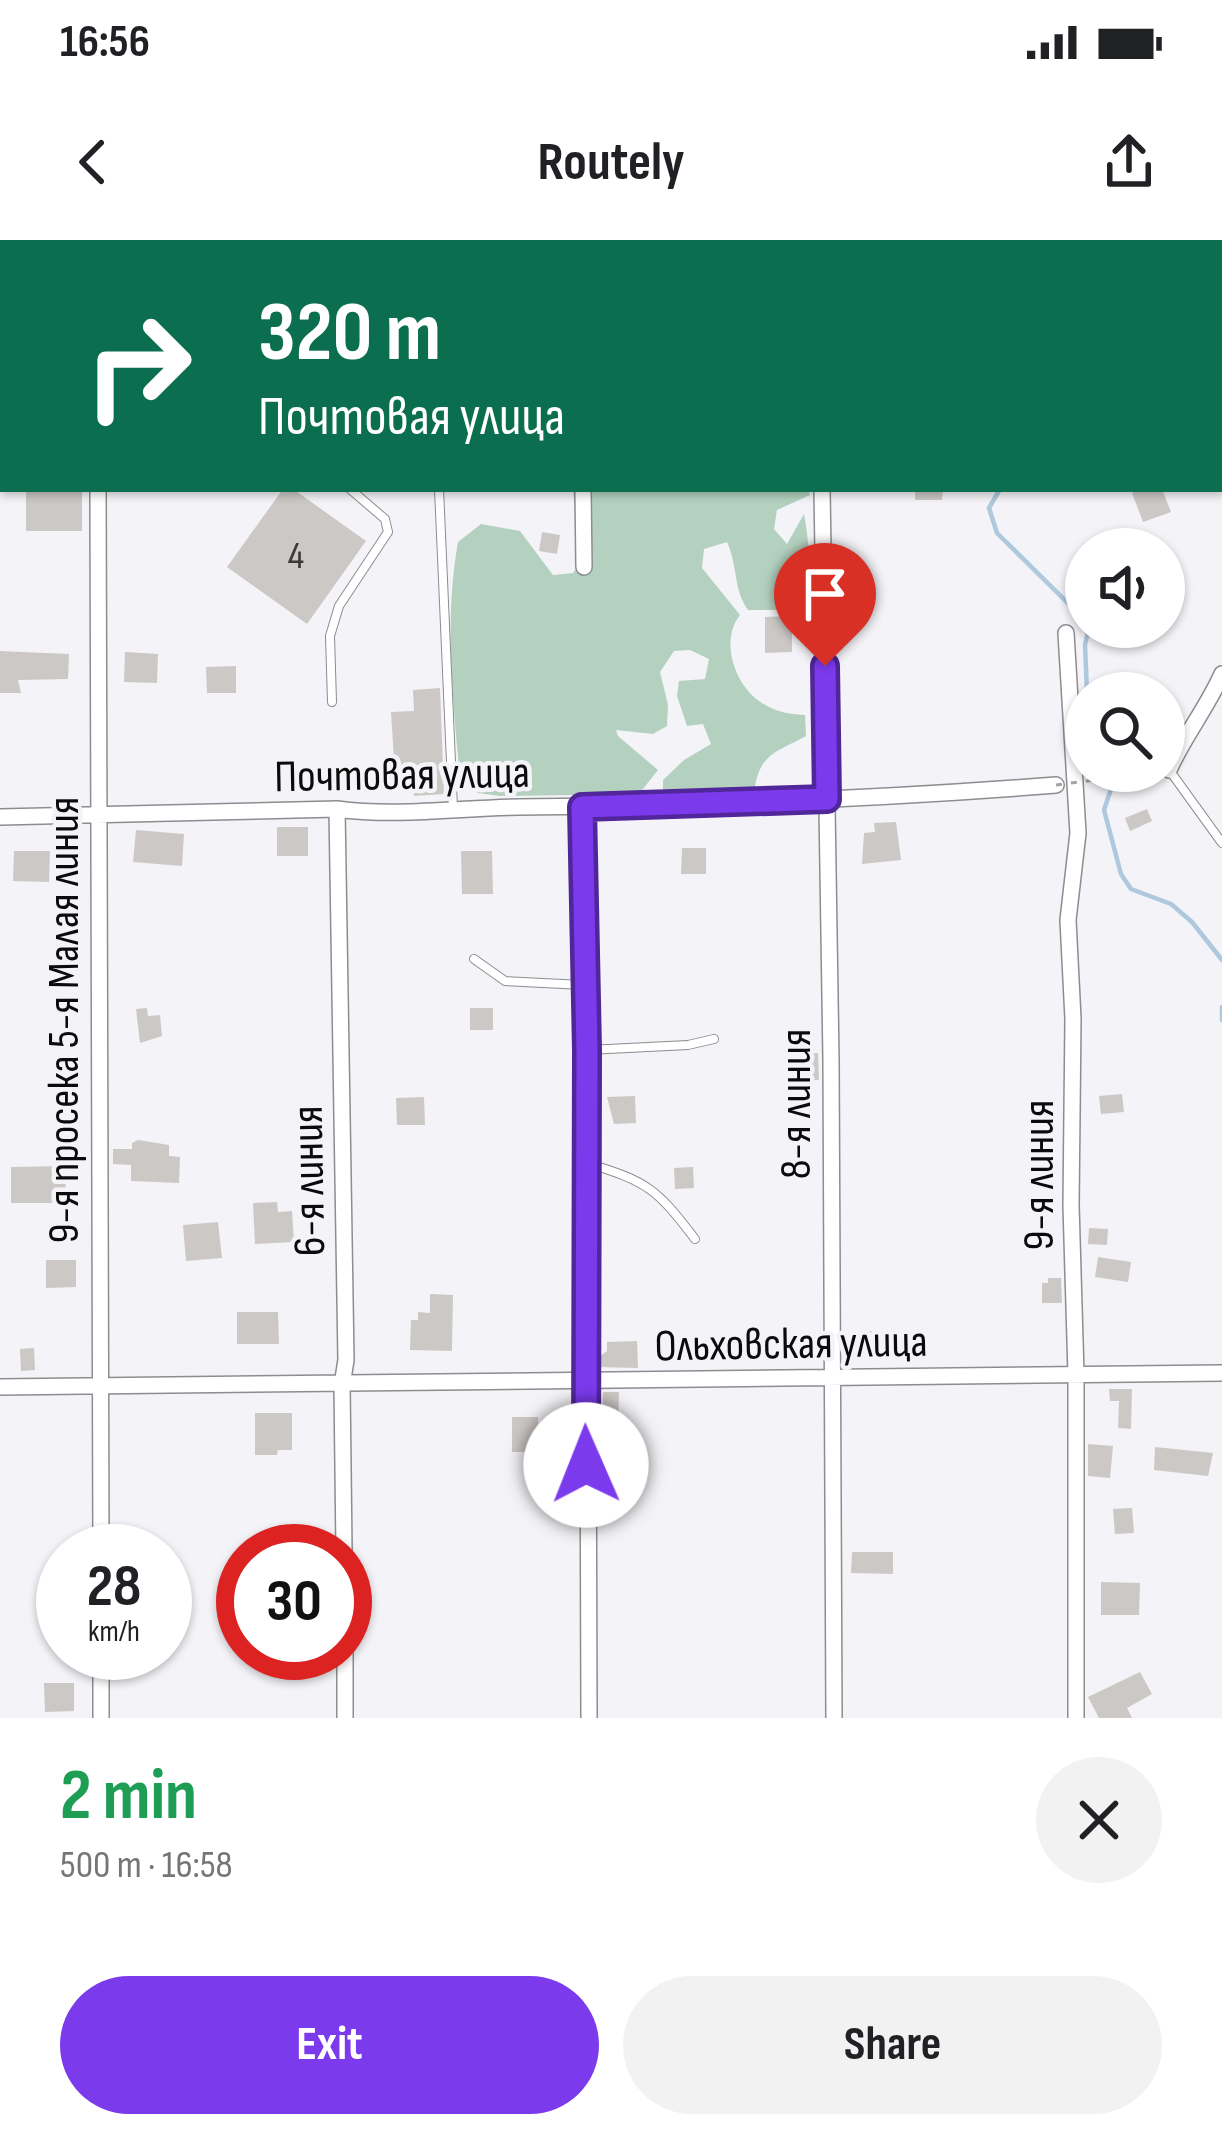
<!DOCTYPE html>
<meta charset="utf-8">
<style>
:root{--surface:#fff;--page:#f2f2f2;--text:#202124;--muted:#757577;--accent:#7c3aed}
body{margin:0;font-family:"Sofia Sans Condensed",sans-serif;background:var(--page);color:var(--text);height:100vh;display:flex;flex-direction:column;font-size:45px;white-space:nowrap}
*{box-sizing:border-box;margin:0}
p{font-size:39px;color:var(--muted)}
.icon{flex:none;width:66px;height:66px;fill:none;stroke:currentColor;stroke-width:2;stroke-linecap:round;stroke-linejoin:round}
.map{position:relative;height:1478px;overflow:hidden}
.sheet{display:flex;flex-direction:column;background:var(--surface);flex:1}
.sheet>*{flex:none}
.banner{position:absolute;left:0px;top:0px;width:1224px;height:252px;box-shadow:0 3px 9px #0004;background:#0b6e4f;color:#fff;overflow:hidden}
.tools{position:absolute;left:1065px;top:288px;display:grid;gap:24px}
.tools a{display:grid;place-items:center;width:120px;height:120px;border-radius:50%;background:var(--surface);box-shadow:0 3px 9px #0004;font-size:60px}
.speed{position:absolute;left:36px;top:1284px;display:flex;gap:24px;font-size:60px;font-weight:700;text-align:center}
.speed>*{display:grid;place-content:center;width:156px;height:156px;border-radius:50%;background:var(--surface);box-shadow:0 3px 9px #0004;line-height:1}
.speed small{font-size:30px;font-weight:400}
.speed .limit{border:18px solid #d22;background:#fff;color:#111}
.pin{position:absolute;display:grid;place-items:center;width:102px;height:102px;color:#fff;margin:-123px -51px;border-radius:50% 50% 50% 0;rotate:-45deg;box-shadow:0 0 12px #0007}
.pin .icon{rotate:45deg}
.me{position:absolute;width:132px;margin:-66px;rotate:359deg;stroke-linejoin:round;filter:drop-shadow(0 0 9px #0008)}
.turn{display:flex;align-items:center;gap:42px;height:252px;padding:0 60px;font-size:54px}
.turn .icon{width:156px;height:156px;stroke-width:2.5}
.turn b{display:block;font-size:84px;line-height:102px}
.round{display:grid;place-items:center;flex:none;width:126px;height:126px;border-radius:63px;background:var(--page)}
.head{display:flex;align-items:center;justify-content:space-between;height:204px;padding:0 60px}
h1{font-size:72px;font-weight:700;line-height:90px;color:#1e9e55}
.button{display:flex;gap:24px;margin-top:auto;padding:24px 60px}
.button a{flex:1;height:138px;border-radius:72px;background:var(--accent);color:#fff;font-size:48px;font-weight:700;line-height:138px;text-align:center}
.button a+a{background:var(--page);color:var(--text)}
.status{display:flex;justify-content:space-between;align-items:center;height:84px;padding:0 60px;background:var(--surface);direction:ltr}
.status svg{height:33px;fill:currentColor}
header{display:flex;justify-content:space-between;align-items:center;height:156px;padding:0 60px;background:var(--surface);font-size:54px;font-weight:700}
.map>svg:first-child{display:block}
.green{fill:#b4d1bf}
.lines{fill:none;stroke-linecap:round;stroke-linejoin:round}
.stream{stroke:#aec8dd;stroke-width:4.5}
.building{fill:#ccc8c6}
.service-casing{stroke:#8d8c90;stroke-width:10}
.minor-casing{stroke:#8d8c90;stroke-width:18}
.service{stroke:#fff;stroke-width:8}
.minor{stroke:#fff;stroke-width:15}
.path-bridge{stroke:#a3a3a6;stroke-width:3;stroke-dasharray:6 9;stroke-linecap:butt}
.route-casing{stroke:#51269a;stroke-width:30}
.route{stroke:#7c3aed;stroke-width:21}
.labels{text-anchor:middle;stroke-width:9;stroke-linejoin:round;paint-order:stroke}
.number-label{font-size:39px;fill:#3b3a3a}
.street-label{font-size:45px;fill:#0b0b0c;stroke:#f4f3f7}
</style>
<div class="status"><b>16:56</b><svg viewBox="0 0 49 12"><path d="M0 12V9h3v3zM5 12V6h3v6zM10 12V3h3v9zM15 12V0h3v12zM26 1h20v11H26zM47 4h2v5h-2z"/></svg></div>
<header><svg class="icon" aria-label="back" viewBox="0 0 24 24"><path d="M15 5l-7 7 7 7"/></svg>Routely<svg class="icon" aria-label="share" viewBox="0 0 24 24"><path d="M12 15V3M7 8l5-5 5 5M5 13v7h14v-7"/></svg></header>
<div class="map">
<svg width="1222" height="1478" viewBox="0 0 1222 1478">
<rect width="100%" height="100%" fill="#f4f3f7"/>
<path class="green" d="M573,249h235l2,6 -33,15 -3,19 13,15 17,-30c6,32 10,73 -16,96h-40c-15,-21 -10,-44 -21,-68l-23,7 -2,19 38,47c-20,25 -6,68 19,86 15,11 28,13 46,14l1,21c-27,15 -46,17 -51,51l-16,12h-76v-19l21,-20 27,-16 -8,-20 -16,2 -10,-30 2,-15 26,-2 4,-20 -19,-9 -16,1 -14,21 8,33 -1,21 -14,8 -37,-4 2,6 40,34 -19,24 -139,2 -22,-3 -18,-14c-7,-78 -16,-159 -2,-237l23,-18 39,7 33,44 20,-2 13,-19 -10,-33z"/>
<g class="lines">
<path class="stream" d="M955,0v3
M1000,249l-11,19 8,25 89,88
M1087,453l-2,-48 4,-18
M1105,531l7,15 -8,24 17,64 10,15 40,15 21,18 30,38
M1222,767v13"/>
</g>
<path class="building" d="M26,249h56v42h-56z
M283,249h10l73,52 -59,83 -80,-57z
M915,249h28l-1,11h-27z
M1142,249h20l9,23 -28,10 -11,-29z
M542,292l18,3 -3,19 -18,-3z
M792,376v36l-27,1v-36z
M0,411l69,3 -1,25 -50,1 3,13h-21z
M125,412l33,2 -1,29 -33,-1z
M236,426v27h-29l-1,-26z
M440,448l4,106 -30,2 -2,-21 -17,1 -4,-64 23,-1 -1,-21z
M1147,569l5,12 -22,10 -5,-13z
M896,582l5,38 -39,4 2,-31 11,-1 -1,-9z
M277,587h31v29h-31z
M136,590l48,4 -2,32 -49,-4z
M682,608h24v26h-25z
M14,611h36l-1,31 -36,-1z
M461,611h31l1,43h-31z
M147,768l1,8 12,-1 2,21 -22,7 -4,-34z
M470,768h23v22h-23z
M818,813l1,27 -23,1 -2,-27z
M1122,854l2,18 -23,2 -2,-18z
M635,856l1,27 -22,1 -7,-27z
M424,857l1,28h-28l-1,-27z
M138,900l31,5v11l11,1 -1,26 -48,-2v-16l-18,-1v-15h19v-6z
M65,926l1,37h-55v-36z
M693,927l1,21 -19,1 -1,-21z
M277,962l1,10 14,-1 2,31 -39,2 -2,-41z
M218,982l4,36 -36,3 -3,-36z
M1089,988l19,1 -1,16 -19,-1z
M1098,1017l33,5 -3,20 -33,-5z
M46,1020h30v27l-30,1z
M1048,1038h13l1,25h-20v-20h6z
M430,1054l23,1 -1,56 -42,-1 1,-30h7v-8l12,1z
M237,1072h41l1,32h-42z
M863,1091l27,1v20h-28z
M637,1101l1,27 -38,-1v-11l7,-5v-9z
M34,1108l1,22 -14,1 -1,-22z
M1109,1149h23l-1,40 -13,-1 1,-27h-9z
M603,1152h16l-1,29h-16z
M255,1173h37v37h-14l-1,5h-22z
M512,1177h26l1,35h-27z
M1088,1204l25,2 -3,32 -22,-2z
M1155,1207l58,6 -5,23 -54,-6z
M1132,1268l2,25 -19,1 -2,-25z
M852,1312h41v22l-42,-1z
M1101,1342l39,1 -1,32h-38z
M1140,1432l12,22 -25,14 5,10h-33l-11,-21z
M44,1443h30v28l-29,1z"/>
<g class="lines">
<g class="service-casing">
<path id="service" d="M333,0v3
M439,249l14,319
M332,462l-2,-66 9,-30 49,-74 -3,-13 -35,-30
M1170,531l52,72
M474,719l31,22 78,4
M588,810l100,-5 26,-6
M587,923c61,19 69,25 108,76"/>
</g>
<g class="minor-casing">
<path id="minor" d="M99,0v3
M579,0l1,3
M821,0v3
M1101,0l1,3
M0,53h3
M1221,101h1
M98,249l3,1062
M583,249l1,78
M822,249l9,571 3,658
M1066,393l12,200 -10,87 5,99 -2,186 5,169v344
M1169,530c15,-34 38,-62 53,-96
M582,567l5,243 2,668
M337,569l9,551 -4,25 2,166
M0,577l337,-8c60,8 122,-1 182,-2 179,-1 359,-8 537,-22
M0,1147l1222,-14
M345,1413v65
M101,1478v-65"/>
</g>
<use href="#service" class="service"/>
<use href="#minor" class="minor"/>
<path class="path-bridge" d="M1056,545l108,-14"/>
</g>
<g class="lines">
<g class="route-casing">
<path id="route" d="M586,1225l1,-415 -5,-243 245,-8 -2,-133"/>
</g>
<use href="#route" class="route"/>
</g>
<g class="labels">
<g class="number-label">
<text x="296" y="328">4</text>
</g>
<g class="street-label">
<text transform="translate(402 533) rotate(-1)" y="16">Почтовая улица</text>
<text transform="translate(62 780) rotate(-90)" y="16">9-я просека 5-я Малая линия</text>
<text transform="translate(794 864) rotate(-90)" y="16">8-я линия</text>
<text transform="translate(1037 935) rotate(-90)" y="16">9-я линия</text>
<text transform="translate(307 941) rotate(-91)" y="16">6-я линия</text>
<text transform="translate(791 1102) rotate(-1)" y="16">Ольховская улица</text>
</g>
</g>
</svg>
<div class="tools">
<a><svg class="icon" aria-label="sound" viewBox="0 0 24 24"><path d="M4 9h4l5-4v14l-5-4H4zM17 9q2 3 0 6"/></svg></a>
<a><svg class="icon" aria-label="search" viewBox="0 0 24 24"><circle cx="10" cy="10" r="6"/><path d="M15 15l6 6"/></svg></a>
</div>
<div class="speed"><div>28<small>km/h</small></div><div class="limit">30</div></div>
<div class="pin" style="left:825px;top:426px;background:#d93025"><svg class="icon" aria-label="arrive" viewBox="0 0 24 24"><path d="M6 21V4h12l-3 4 3 4H6"/></svg></div>
<svg class="me" style="left:586px;top:1225px" viewBox="-20 -20 40 40"><circle r="19" fill="#fff"/><path d="M0-13L10 11 0 6-10 11z" fill="#7c3aed"/></svg>
<div class="banner">
<div class="turn"><svg class="icon" aria-label="right" viewBox="0 0 24 24"><path d="M7 20v-9h11M14 6l5 5-5 5"/></svg><div><b>320 m</b>Почтовая улица</div></div>
</div>
</div>
<section class="sheet">
<div class="head"><div><h1>2 min</h1><p>500 m · 16:58</p></div><a class="round"><svg class="icon" aria-label="close" viewBox="0 0 24 24"><path d="M6 6l12 12M18 6L6 18"/></svg></a></div>
<div class="button"><a>Exit</a><a>Share</a></div>
</section>
